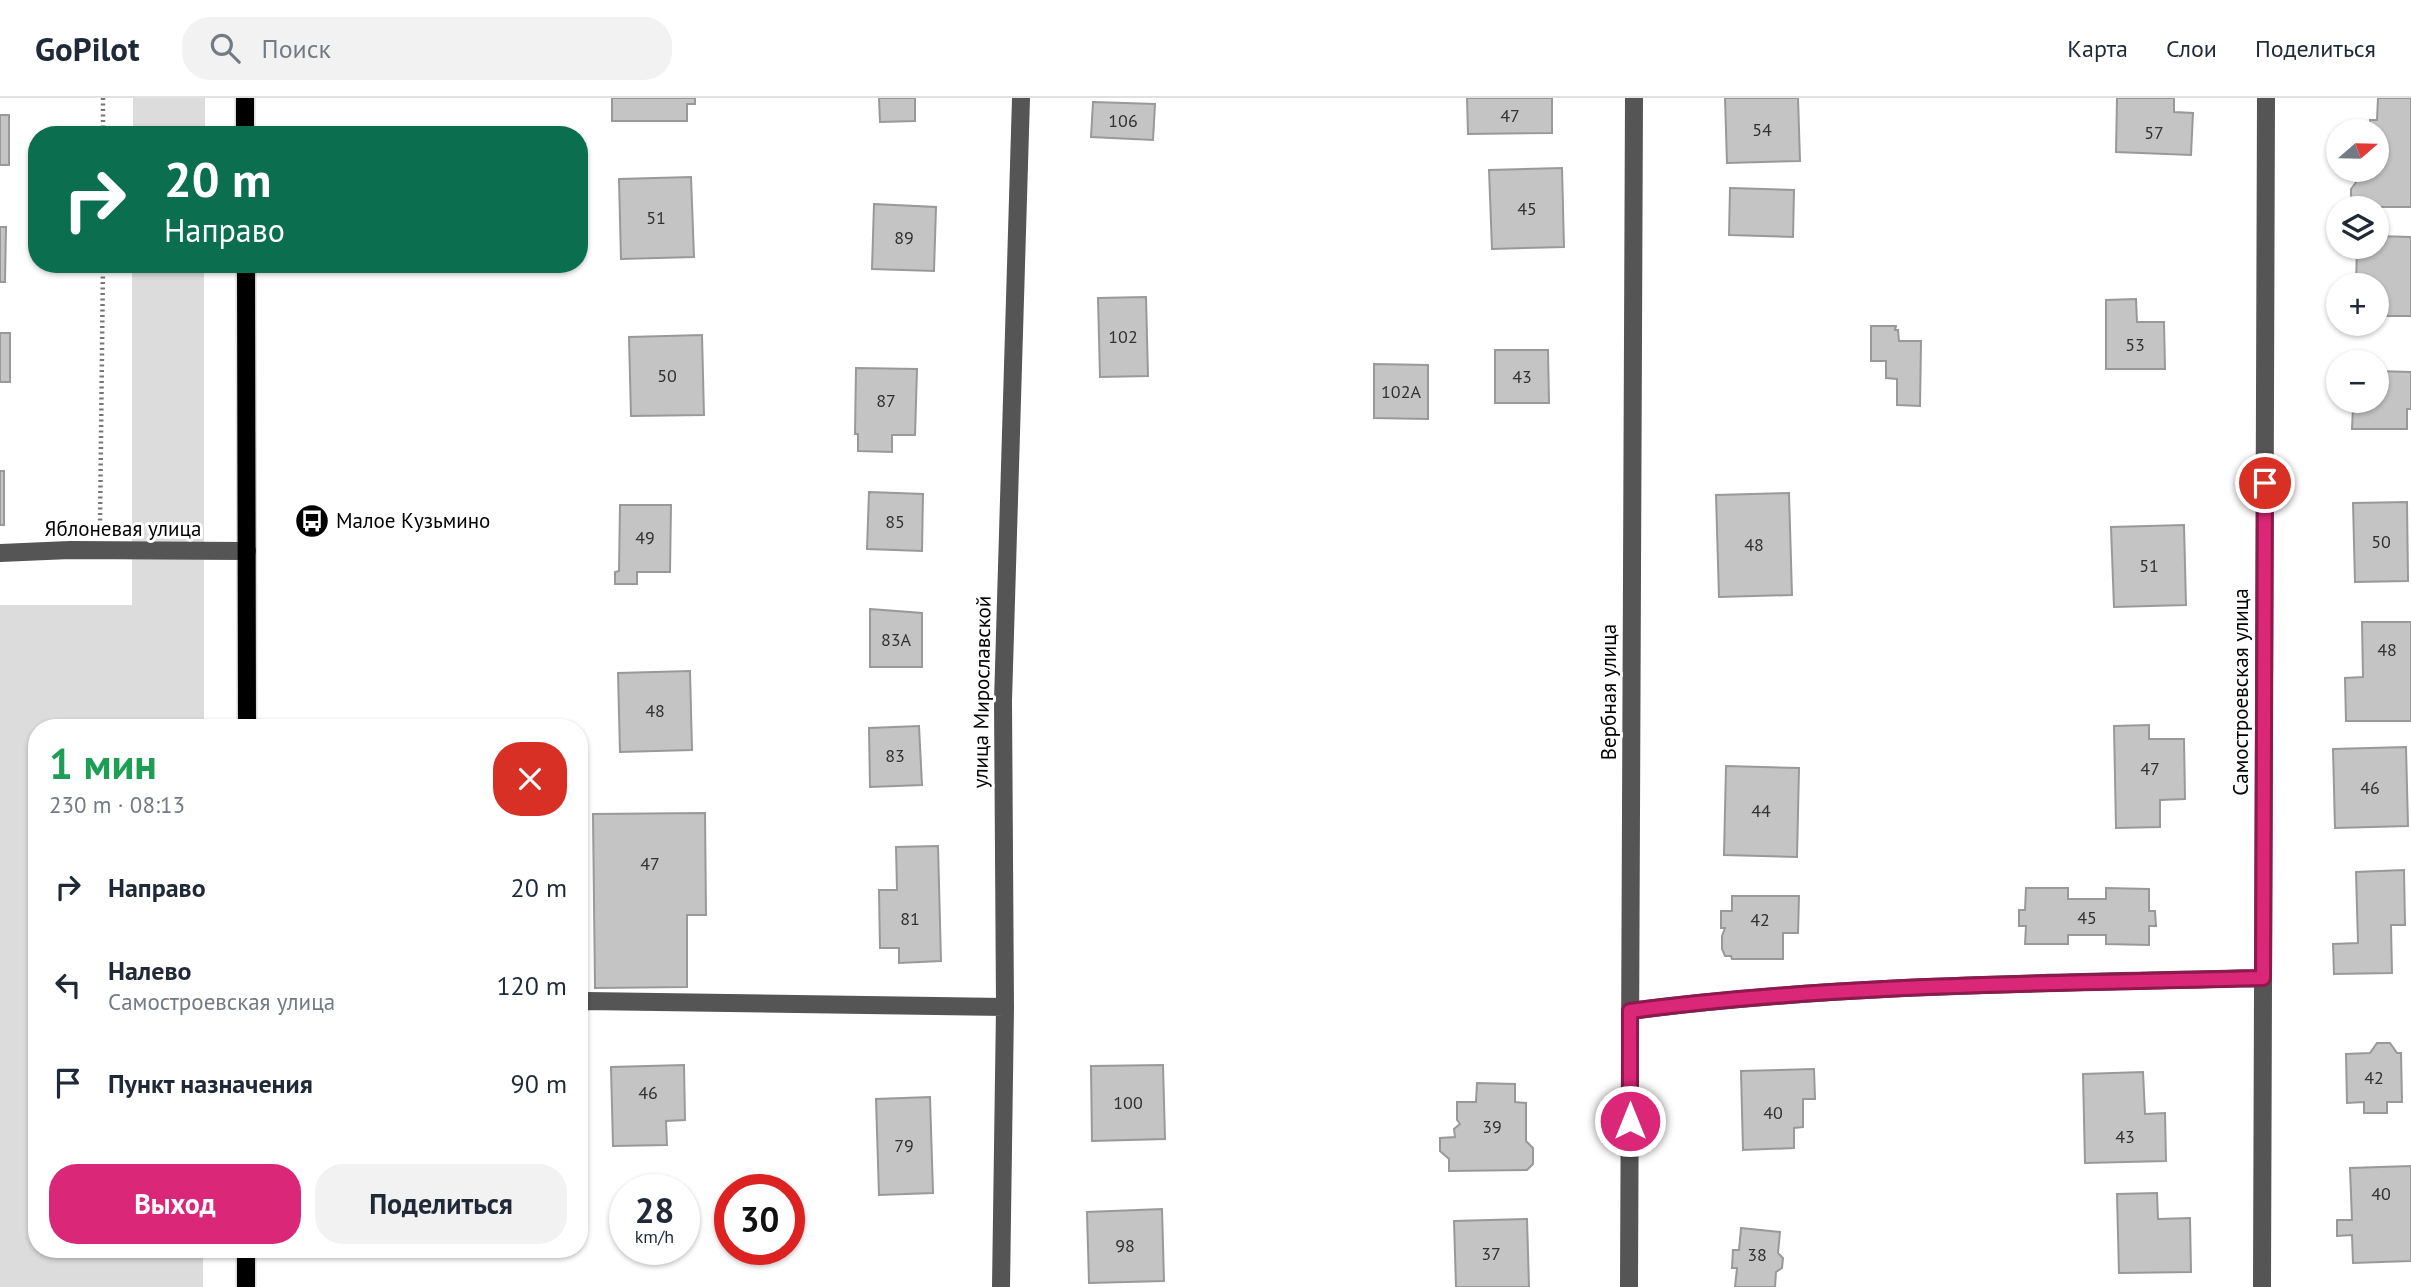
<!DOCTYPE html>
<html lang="ru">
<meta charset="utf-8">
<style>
:root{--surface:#fff;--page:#f2f2f3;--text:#1f2937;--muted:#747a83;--line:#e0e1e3;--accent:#db2777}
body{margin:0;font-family:"PT Sans",sans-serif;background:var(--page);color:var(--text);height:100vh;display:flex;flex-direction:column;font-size:26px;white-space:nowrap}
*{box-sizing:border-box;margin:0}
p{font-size:23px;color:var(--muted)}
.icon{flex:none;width:38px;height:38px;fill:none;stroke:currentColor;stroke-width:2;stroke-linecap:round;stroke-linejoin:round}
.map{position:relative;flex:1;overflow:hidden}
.drawer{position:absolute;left:28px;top:621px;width:560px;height:539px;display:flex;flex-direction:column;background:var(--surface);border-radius:28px;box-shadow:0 2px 5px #0004}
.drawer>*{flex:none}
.guide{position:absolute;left:28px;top:28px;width:560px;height:147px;border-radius:28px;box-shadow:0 2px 5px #0004;background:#0b6e4f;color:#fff;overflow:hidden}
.needle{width:46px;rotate:70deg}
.fabs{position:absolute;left:2326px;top:21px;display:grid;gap:14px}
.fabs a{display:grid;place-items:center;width:63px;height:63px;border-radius:50%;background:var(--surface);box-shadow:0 2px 5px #0004;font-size:35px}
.speed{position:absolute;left:609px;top:1076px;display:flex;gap:14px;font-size:35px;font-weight:700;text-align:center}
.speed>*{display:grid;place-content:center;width:91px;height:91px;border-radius:50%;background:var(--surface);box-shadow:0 2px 5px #0004;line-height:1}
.speed small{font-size:18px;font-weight:400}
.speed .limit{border:10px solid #d22;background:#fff;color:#111}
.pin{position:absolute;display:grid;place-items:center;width:60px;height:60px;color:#fff;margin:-30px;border:4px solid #fff;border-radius:50%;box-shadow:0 2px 7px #0007}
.me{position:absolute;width:77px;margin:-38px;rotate:0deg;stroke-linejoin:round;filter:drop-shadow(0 0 5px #0008)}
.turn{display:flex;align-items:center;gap:24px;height:147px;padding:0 21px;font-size:32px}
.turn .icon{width:91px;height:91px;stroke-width:2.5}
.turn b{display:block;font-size:49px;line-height:60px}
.round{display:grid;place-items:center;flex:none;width:74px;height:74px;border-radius:28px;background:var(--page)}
.headline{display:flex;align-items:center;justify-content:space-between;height:119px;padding:0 21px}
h1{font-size:42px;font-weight:800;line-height:52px;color:#1e9e55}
.button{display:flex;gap:14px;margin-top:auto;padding:14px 21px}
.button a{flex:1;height:80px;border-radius:28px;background:var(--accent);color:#fff;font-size:28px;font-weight:800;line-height:80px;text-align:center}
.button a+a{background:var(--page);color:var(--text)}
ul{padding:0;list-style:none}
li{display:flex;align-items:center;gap:21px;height:98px;padding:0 21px}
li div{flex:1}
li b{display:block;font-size:26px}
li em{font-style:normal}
header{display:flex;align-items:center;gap:42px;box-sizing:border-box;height:98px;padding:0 35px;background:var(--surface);border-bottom:2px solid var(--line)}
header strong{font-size:33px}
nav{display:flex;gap:38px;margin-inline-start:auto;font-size:24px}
.search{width:490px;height:63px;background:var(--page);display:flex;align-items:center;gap:18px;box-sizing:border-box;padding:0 24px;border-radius:28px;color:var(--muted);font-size:26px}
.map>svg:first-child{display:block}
.green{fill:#dcdcdc}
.building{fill:#c4c4c4;stroke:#999;stroke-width:2}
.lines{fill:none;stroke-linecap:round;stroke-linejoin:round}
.major-casing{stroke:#dbdbdb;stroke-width:21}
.path{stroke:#777;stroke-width:4.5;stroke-dasharray:2 3.5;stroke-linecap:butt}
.minor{stroke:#555;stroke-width:18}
.major{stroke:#000;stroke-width:18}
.route-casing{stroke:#8e194d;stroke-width:18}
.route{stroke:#db2777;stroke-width:12}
.labels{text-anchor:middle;stroke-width:6;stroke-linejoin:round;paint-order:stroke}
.number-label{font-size:18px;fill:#313131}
.poi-label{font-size:21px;fill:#000;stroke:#fff;text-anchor:start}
.street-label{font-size:21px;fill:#000;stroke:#fff}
</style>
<header>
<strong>GoPilot</strong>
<div class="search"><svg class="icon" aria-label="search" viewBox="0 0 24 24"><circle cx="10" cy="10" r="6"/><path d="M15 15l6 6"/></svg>Поиск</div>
<nav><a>Карта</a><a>Слои</a><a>Поделиться</a></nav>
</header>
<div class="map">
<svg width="2411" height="1189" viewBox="0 0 2411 1189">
<rect width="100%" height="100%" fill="#fff"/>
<path class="green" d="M133,0h72v37h-72z
M132,166h72v464h-167v522h166v37h-203v-682h132z"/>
<path class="building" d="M612,0h83v6h-8v17h-75z
M879,0h36v23l-35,1z
M1467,0h85v35l-84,1z
M1725,0h73l2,63 -73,2z
M2117,0h57v14l19,1 -2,42 -75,-3z
M2378,0h33v109h-55l-5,-7v-11l6,-8v-11h19v-39h-6v-11h7z
M1093,4l62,2 -2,36 -62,-3z
M0,17h9v50h-9z
M1562,70l2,79 -72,2 -3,-79z
M691,79l3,80 -73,2 -2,-80z
M1730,90l64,2 -1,47 -64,-2z
M874,106l62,3 -2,64 -62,-2z
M0,129h6l-1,55h-5z
M2376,138l35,1v79h-35v-31h-20l1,-38h19z
M1146,199l2,79 -48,1 -2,-79z
M2136,201l1,23h27l1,47h-59v-69z
M1871,228h25l-1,4h3l1,11h22l-1,65 -23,-1v-26l-11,-1v-17h-15z
M0,235h10v49h-10z
M702,237l2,80 -73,1 -2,-79z
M1495,252h53l1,53h-54z
M1374,266l54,1v54l-54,-1z
M856,270l61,1 -2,66h-23v17l-34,-1v-17h-3z
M2376,273l35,1v37h-4v20h-55l1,-22 9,-1v-5h14z
M0,373h4v54h-4z
M869,394l54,2 -1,57 -55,-2z
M1789,395l3,102 -73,2 -3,-102z
M2407,404l1,79 -53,1 -2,-79z
M620,407h51l-1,67h-33v12h-22v-12l4,-1z
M2184,427l2,80 -72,2 -3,-80z
M870,511l52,4v54h-52z
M2362,524h49v99h-65l-1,-43 18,-1z
M690,573l2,79 -72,2 -2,-79z
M2149,627v14h35l1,60 -25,1v27l-44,1 -2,-102z
M919,628l3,59 -52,2 -1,-59z
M2406,649l2,79 -73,2 -2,-79z
M1726,668l73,2 -2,89 -73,-2z
M705,715l1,102h-19v72l-92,1 -2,-174z
M938,748l3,115 -42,2v-15h-19l-1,-58h18l-1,-43z
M2404,772l1,55h-14l1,48 -58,1 -1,-30 25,-1 -2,-71z
M2026,790h42v11h38v-11l43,1v22h6l1,15h-7v19l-43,-1v-9h-38v9h-43l1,-18h-7v-16h6z
M1732,798h67l-1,37h-15v26h-51l-1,-3h-6l-3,-7v-13l3,-8h-4v-17h11z
M2377,945h13l7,10h4l1,49h-15v11h-23v-11l-17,1 -1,-49 24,-1z
M684,967l1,55 -19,1 1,24 -54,1 -2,-79z
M1163,967l2,74 -73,2 -1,-75z
M1814,971l1,30h-12v28l-9,1v20l-51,2 -2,-79z
M2143,974l2,42 20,-1 1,48 -81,2 -2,-89z
M1477,985l38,1v18l11,1v38l7,7v16l-6,6 -78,1v-12l-9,-8v-13l15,-1 -1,-8 6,-5 -3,-4v-18h19z
M930,999l3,96 -54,2 -3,-96z
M2411,1068v95l-58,2 -1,-28 -15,1v-16h15l-2,-52z
M2157,1095l1,26 32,-1 1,54 -72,1 -2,-79z
M1162,1111l2,72 -75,2 -2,-71z
M1527,1121l2,68h-73l-2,-66z
M1741,1130l39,4 -2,21 5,5 -1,10 -6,4 -1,15h-40l2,-19h-5l1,-18h6z"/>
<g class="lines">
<g class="major-casing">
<path id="major" d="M245,0v37
M246,166l1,464
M246,1152v37"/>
</g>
<path class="path" d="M103,0v37
M100,428l3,-262"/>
<path class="minor" d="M0,455l70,-3 177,1
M579,906l7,-3 419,6
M1630,913c210,-27 422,-28 633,-33
M1001,1189l4,-280 -2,-306 18,-603
M1629,1189l5,-1189
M2262,1189l4,-1189"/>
<use href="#major" class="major"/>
</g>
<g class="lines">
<g class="route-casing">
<path id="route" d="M1630,1023v-110c210,-28 422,-27 633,-33l2,-495"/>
</g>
<use href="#route" class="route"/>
</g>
<defs>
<g id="bus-disc" transform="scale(1.75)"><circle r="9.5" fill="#000" stroke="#fff"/><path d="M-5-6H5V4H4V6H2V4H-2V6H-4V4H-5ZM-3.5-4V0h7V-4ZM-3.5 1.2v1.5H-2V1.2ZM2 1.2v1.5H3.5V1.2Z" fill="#fff"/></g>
</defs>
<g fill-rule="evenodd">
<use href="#bus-disc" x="312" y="423"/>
</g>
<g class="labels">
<g class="number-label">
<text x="1510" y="24">47</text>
<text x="1123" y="29">106</text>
<text x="1762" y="38">54</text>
<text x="2154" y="41">57</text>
<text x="1527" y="117">45</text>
<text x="656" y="126">51</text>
<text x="904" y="146">89</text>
<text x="1123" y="245">102</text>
<text x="2135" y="253">53</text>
<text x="667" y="284">50</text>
<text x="1522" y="285">43</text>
<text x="1401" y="300">102А</text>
<text x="886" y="309">87</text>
<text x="895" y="430">85</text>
<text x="645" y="446">49</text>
<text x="2381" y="450">50</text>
<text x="1754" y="453">48</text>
<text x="2149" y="474">51</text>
<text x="896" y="548">83А</text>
<text x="2387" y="558">48</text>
<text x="655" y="619">48</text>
<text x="895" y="664">83</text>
<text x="2150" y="677">47</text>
<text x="2370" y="696">46</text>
<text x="1761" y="719">44</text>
<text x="650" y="772">47</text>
<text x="2087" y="826">45</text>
<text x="910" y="827">81</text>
<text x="1760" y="828">42</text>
<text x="2374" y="986">42</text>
<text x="648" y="1001">46</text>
<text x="1128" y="1011">100</text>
<text x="1773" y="1021">40</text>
<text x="1492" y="1035">39</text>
<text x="2125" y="1045">43</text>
<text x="904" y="1054">79</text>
<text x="2381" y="1102">40</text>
<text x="1125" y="1154">98</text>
<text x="1491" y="1162">37</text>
<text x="1757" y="1163">38</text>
</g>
<g class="poi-label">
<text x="336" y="430">Малое Кузьмино</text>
</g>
<g class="street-label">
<text x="123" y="438">Яблоневая улица</text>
<text transform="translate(982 594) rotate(-89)" y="7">улица Мирославской</text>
<text transform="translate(1609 594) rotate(-90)" y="7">Вербная улица</text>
<text transform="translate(2241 594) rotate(-90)" y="7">Самостроевская улица</text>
</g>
</g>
</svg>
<div class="fabs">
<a><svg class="needle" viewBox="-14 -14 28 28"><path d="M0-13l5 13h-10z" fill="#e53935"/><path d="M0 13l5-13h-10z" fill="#747a83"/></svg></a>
<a><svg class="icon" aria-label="layers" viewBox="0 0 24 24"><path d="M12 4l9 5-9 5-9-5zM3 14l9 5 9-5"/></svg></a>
<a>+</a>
<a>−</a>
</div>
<div class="speed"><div>28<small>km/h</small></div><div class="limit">30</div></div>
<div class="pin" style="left:2265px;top:385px;background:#d93025"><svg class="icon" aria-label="arrive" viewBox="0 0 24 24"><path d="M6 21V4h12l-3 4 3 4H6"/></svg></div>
<svg class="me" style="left:1630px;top:1023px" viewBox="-20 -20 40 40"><circle r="17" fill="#db2777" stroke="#fff" stroke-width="3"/><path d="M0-11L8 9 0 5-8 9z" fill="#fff"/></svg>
<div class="guide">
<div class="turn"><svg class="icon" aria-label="right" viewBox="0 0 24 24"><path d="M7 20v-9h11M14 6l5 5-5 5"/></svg><div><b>20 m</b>Направо</div></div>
</div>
<section class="drawer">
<div class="headline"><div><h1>1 мин</h1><p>230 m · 08:13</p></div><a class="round" style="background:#d93025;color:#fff"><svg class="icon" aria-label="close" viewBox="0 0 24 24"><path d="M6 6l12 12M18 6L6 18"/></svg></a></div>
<ul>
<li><svg class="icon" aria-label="right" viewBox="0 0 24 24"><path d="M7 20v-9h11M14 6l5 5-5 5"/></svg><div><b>Направо</b></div><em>20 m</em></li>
<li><svg class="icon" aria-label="left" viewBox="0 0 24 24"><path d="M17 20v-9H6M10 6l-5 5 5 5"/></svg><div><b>Налево</b><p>Самостроевская улица</p></div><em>120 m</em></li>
<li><svg class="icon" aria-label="arrive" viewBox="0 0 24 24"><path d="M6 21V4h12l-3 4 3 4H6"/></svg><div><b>Пункт назначения</b></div><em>90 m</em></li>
</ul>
<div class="button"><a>Выход</a><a>Поделиться</a></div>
</section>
</div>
